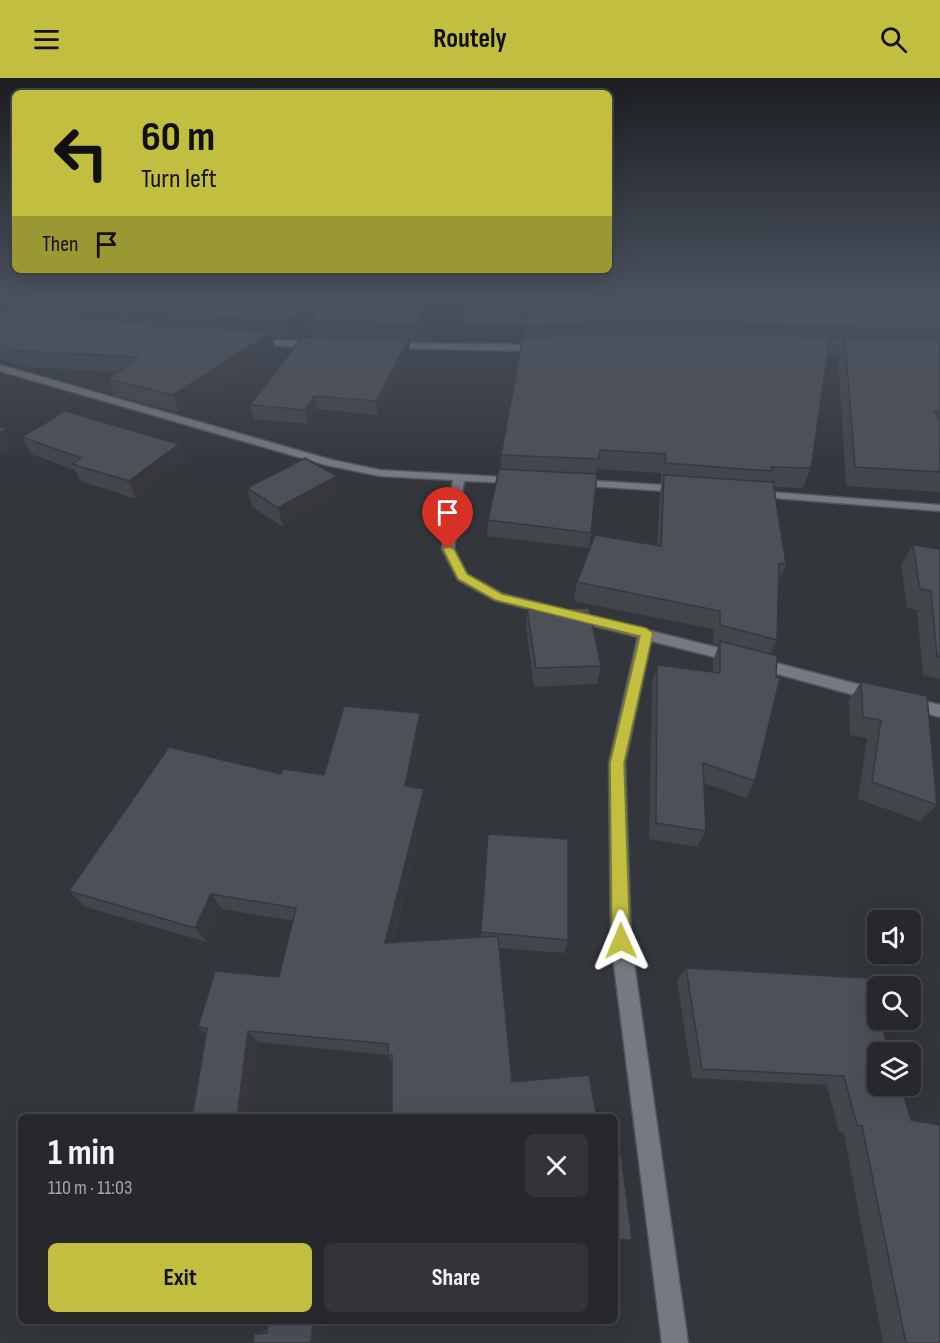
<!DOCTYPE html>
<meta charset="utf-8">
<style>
:root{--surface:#26282c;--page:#323438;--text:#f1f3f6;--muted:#a4a6a9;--line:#424448;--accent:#c1be40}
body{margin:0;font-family:"Sofia Sans Condensed",sans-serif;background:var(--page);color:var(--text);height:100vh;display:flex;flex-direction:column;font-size:22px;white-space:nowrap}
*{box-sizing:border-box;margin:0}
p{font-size:20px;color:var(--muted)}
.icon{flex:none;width:33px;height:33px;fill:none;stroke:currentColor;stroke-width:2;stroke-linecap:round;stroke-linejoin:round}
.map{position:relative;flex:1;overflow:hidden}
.sheet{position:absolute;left:18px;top:1036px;width:600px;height:210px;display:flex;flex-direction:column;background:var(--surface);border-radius:9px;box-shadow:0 6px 24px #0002,0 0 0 2px var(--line)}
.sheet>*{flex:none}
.hud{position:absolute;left:12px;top:12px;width:600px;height:183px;border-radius:9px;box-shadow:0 6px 24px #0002,0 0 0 2px var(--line);background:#c1be40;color:#111;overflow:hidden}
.fabs{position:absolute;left:867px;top:832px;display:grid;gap:12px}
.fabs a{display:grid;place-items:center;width:54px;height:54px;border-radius:9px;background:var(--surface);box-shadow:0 6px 24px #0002,0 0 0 2px var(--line);font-size:30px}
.pin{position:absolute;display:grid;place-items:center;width:51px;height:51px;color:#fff;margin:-62px -26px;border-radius:50% 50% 50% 0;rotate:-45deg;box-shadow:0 0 6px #0007}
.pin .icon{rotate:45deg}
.me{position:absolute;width:66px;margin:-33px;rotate:359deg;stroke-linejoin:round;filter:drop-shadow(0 0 4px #0008)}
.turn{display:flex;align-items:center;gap:21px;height:126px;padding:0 30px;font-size:27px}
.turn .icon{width:78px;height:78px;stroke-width:2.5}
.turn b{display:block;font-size:42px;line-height:51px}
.then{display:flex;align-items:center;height:57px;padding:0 30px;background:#0003;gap:12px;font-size:22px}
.round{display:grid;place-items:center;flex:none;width:63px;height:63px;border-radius:9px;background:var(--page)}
.summary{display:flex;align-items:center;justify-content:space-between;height:102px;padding:0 30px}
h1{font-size:36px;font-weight:700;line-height:45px}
.cta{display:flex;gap:12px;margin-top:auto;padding:12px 30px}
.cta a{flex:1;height:69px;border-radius:9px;background:var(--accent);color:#111;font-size:24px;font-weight:700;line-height:69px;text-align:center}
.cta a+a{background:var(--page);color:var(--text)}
header{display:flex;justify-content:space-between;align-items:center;height:78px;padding:0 30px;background:var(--accent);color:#111;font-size:27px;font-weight:700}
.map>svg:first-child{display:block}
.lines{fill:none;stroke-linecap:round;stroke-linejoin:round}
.minor-casing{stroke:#525559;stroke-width:3}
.tertiary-casing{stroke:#525559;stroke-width:3}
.minor{fill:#767a80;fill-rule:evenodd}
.tertiary{fill:#767a80;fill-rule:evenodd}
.wall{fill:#42454a}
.shaded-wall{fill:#36383c}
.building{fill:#4d5056;stroke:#36383c;stroke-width:1.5}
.route{fill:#c1be40;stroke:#7d7c2a;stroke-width:1.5}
</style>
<header><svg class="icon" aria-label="menu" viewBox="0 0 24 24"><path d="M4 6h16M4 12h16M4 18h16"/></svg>Routely<svg class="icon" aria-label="search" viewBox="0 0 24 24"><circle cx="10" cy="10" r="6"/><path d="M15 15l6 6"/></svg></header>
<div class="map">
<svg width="940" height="1265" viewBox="0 0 940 1265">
<rect width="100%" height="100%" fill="#33363b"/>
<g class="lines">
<g class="minor-casing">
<path id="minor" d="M0,287l332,95 48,10 139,8v4l-4,1 -51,-2 -10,68 13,25 36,20 236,59 2,4 -7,5 -83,-21 -26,122 6,178 57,402h-26l-51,-402 -2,-178 29,-126 -144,-37 -36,-20 -16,-31 11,-69 -73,-4 -54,-11 -326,-94z
M578,402l102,6 6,3 -6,3 -106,-7v-4z
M754,413l186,14v6l-190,-15v-4z
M757,580l119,31 7,6 -7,6 -124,-34 -2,-4 2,-4z
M908,619l32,8v12l-37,-10 -2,-4 2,-4z"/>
</g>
<g class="tertiary-casing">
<path id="tertiary" d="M254,261l63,3 4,3 -4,3 -66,-4 -1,-2z
M389,265l150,2 4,3 -4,3 -153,-3v-4z"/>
</g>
<use href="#minor" class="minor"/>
<use href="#tertiary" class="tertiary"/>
</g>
<path class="wall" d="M23,218h359l-1,3 49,-1v16l-14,28h-6v10l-33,63 -60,-6 -9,15 -54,-5 -4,-14 61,-68 -2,-12 -20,14 -16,-2 2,11 -97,64 -63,-16 -6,-17 8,-7 -90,-5 -27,-8v-47l15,1 -5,-9z
M940,218v196l-94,-6 -8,-129 -10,-1 -17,112 -8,20 -29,-1 12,77 -7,16 -2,60 -7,14 -15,127 -9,17 -42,-15 2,48 -9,16 -48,-8 3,-156 5,-18 56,7v-12l6,-15 -6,-2 1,-14 -140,-28 3,-19 80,-36 3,-53 2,-10h-1v-10l-64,-4 -6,64 -2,15 -102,-12 1,-16 13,-51v-14l23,-118 1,-12 -62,1v-17z
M22,359l157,7 6,17 -49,38 -56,-18 -5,-11 -44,-16z
M337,398l3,19 -57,32 -31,-20 -5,-19z
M913,467l27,4v130l-17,-4 -6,-65 -10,-2 -6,-44z
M527,531l74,57 -4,18 -63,3 -8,-59z
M861,604l76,123 -17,16 -62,-22 9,-61 -17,-3 -1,-35z
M420,635l2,19 -12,55 16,19 -33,137 88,-6 7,-103 80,106 -4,13 -65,-5 13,134 85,36 -205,-52 -4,-11 -130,-13 -9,76h-57l14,-84 -8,-7 81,-50 14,-56 -71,-12 -15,33 -121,-35 -17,-16 212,-117 43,1z
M686,890l181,10 73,365h-57l-39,-210 -5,-1 -12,-47 -135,-7 -15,-98z
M268,1244h53l-1,21 -66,-9 13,-4z"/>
<path class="shaded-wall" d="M328,218h5l-24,27v2l-20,14 -3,-17z
M376,218h6l-5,19 -1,-16z
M430,220v16l-14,28 -1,-17z
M272,254l3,16 -97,64 -5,-17z
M409,261l1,13 -33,63 -1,-14z
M314,318l3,13 -9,15 -3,-14z
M7,351l10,18 -17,10v-24z
M179,366l6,17 -49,38 -7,-18z
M337,398l3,19 -57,32 -5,-19z
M420,635l2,19 -15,72 -2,-18z
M424,711l2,17 -37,151 -4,-14z
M211,816l11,15 -15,33 -12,-14z
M248,953l10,11 -9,76h-12z
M313,1244h8l-1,21h-9z"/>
<path class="building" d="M23,218h305l-42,26 -276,-18z
M330,218h46v3l54,-1 -15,27 -106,-2z
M466,218h474v34l-269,-8 -146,4 4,-18 -66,1z
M0,234l272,20 -99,63 -64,-16 29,-22 -119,-6 -19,-6z
M671,255l269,7v72l-5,-1 5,9v52l-85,-5 -10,-128 -15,-1 -19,130 -40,-1 1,4 -107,-8 1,-9 -66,-4 -1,9 -98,-4 22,-118z
M302,259l107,2 -33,62 -62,-5 -9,14 -55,-5z
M65,333l114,33 -50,37 -57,-17 9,-6 -59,-21z
M0,348l7,3 -7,4z
M305,380l32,18 -59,32 -31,-20z
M499,391l98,5 -6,59 -103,-13z
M664,397l109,7 13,82 -7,-1 -2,77 -57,-15v-14l-143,-29 18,-47 66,11z
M913,467l27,4v108l-3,-1 -6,-65 -11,-2z
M589,530l12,58 -65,2 -9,-59z
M720,563l57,15 -1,21 4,1 -25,103 -52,-18 3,68 -50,-8 1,-158 63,8z
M861,604l66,14 10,109 -65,-23 9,-62 -18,-3z
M344,628l76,7 -15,73 19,3 -39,154 113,-7 14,146 77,-7 8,43h-205v-63l-4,1v-12l-140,-13 -11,87h-45l15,-90 -9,-1 17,-56 64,6 17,-69 -85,-14 -16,34 -126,-37 100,-144 112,27 2,-5 41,6z
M488,756l80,5v101l-87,-8z
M686,890l181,10 11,33v9h2l10,33h-12v33h23l10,34 29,5v218h-34l-44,-217 -5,-1 -13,-49 -142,-7z
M615,1061h4l13,101h-17z
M268,1244h45l-2,21h-58l1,-9 13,-1z"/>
<linearGradient id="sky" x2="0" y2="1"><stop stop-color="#1c1e20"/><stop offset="0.55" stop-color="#4a5260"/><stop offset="1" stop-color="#4a5260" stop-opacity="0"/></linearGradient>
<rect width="940" height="395" fill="url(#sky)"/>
<path class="route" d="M448,468l6,3 13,25 35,20 144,34 7,5 -29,130 6,178 -3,6 -6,3 -6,-3 -3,-6 -2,-178 30,-127 -145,-36 -37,-21 -15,-30z"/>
</svg>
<div class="fabs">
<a><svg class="icon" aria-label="sound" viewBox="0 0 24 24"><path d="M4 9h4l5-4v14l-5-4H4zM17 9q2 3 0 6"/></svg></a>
<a><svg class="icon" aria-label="search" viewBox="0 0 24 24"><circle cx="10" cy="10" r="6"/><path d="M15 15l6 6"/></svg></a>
<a><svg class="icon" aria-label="layers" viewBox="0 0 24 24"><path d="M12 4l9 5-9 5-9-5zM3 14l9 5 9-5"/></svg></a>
</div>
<div class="pin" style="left:448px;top:471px;background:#d93025"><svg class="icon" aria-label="arrive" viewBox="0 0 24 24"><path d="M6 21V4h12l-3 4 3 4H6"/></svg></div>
<svg class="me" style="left:621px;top:863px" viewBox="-20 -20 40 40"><path d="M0-17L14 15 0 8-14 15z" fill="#c1be40" stroke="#fff" stroke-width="4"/></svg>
<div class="hud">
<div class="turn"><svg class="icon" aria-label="left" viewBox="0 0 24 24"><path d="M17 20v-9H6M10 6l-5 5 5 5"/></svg><div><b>60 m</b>Turn left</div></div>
<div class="then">Then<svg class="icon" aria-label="arrive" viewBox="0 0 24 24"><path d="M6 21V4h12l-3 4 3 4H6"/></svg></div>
</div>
<section class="sheet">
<div class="summary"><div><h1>1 min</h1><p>110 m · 11:03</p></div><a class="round"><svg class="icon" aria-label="close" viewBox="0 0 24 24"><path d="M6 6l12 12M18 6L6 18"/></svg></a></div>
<div class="cta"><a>Exit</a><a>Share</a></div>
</section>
</div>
